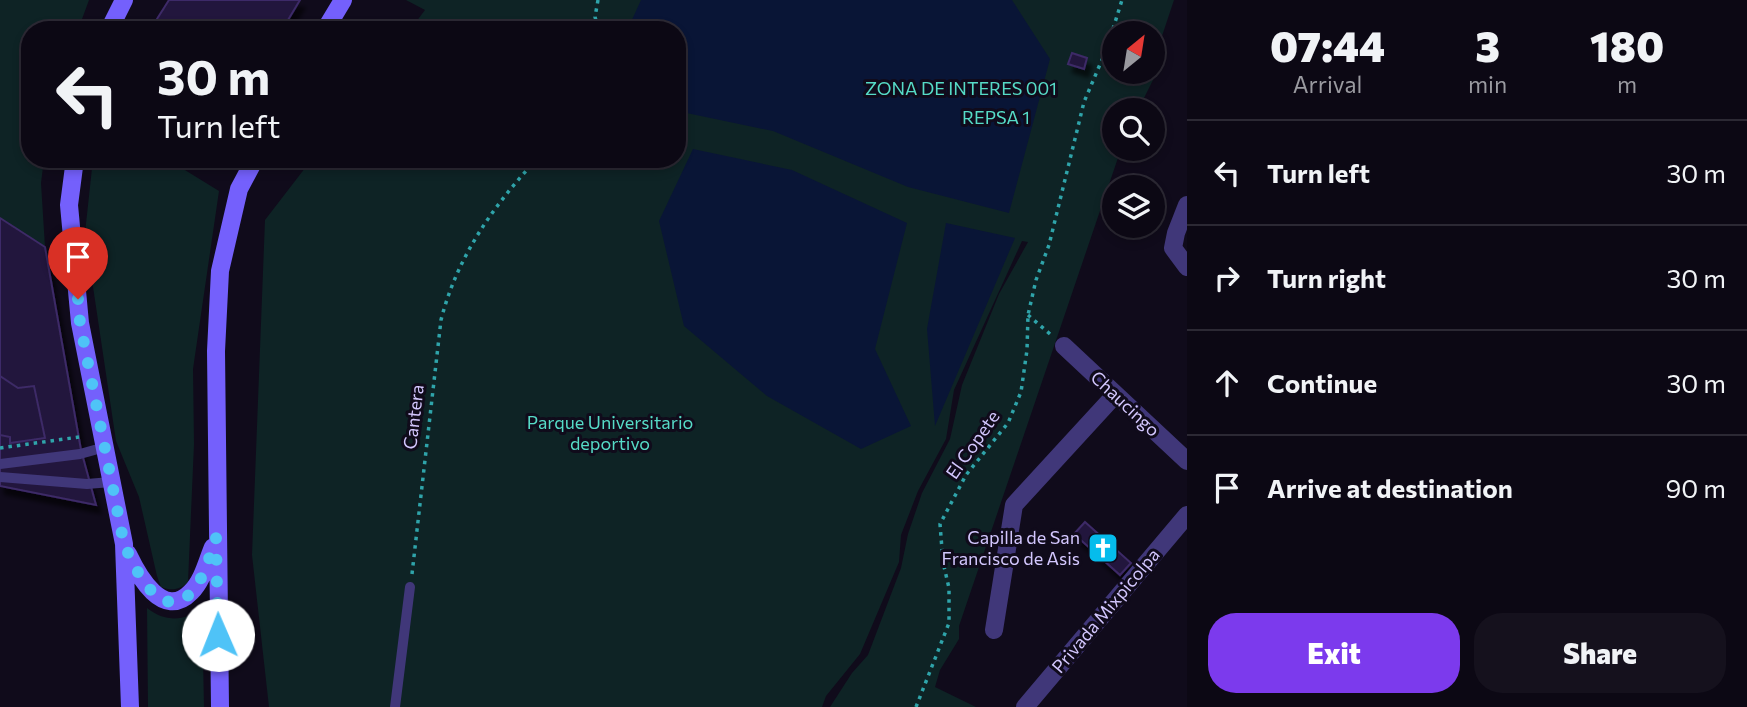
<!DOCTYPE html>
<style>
:root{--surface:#0c0814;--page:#15111d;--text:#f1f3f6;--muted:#9a9aa0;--line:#2c2934;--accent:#7c3aed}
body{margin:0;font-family:Commissioner,sans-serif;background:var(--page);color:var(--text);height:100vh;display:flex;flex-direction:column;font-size:26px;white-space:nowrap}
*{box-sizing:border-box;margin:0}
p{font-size:23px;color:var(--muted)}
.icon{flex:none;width:38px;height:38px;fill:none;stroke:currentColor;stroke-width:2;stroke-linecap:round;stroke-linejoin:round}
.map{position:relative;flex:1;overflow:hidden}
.side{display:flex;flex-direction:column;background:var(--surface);width:560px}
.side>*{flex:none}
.hud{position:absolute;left:21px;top:21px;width:665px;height:147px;border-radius:28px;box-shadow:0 4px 10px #0003,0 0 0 2px var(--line);background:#0c0814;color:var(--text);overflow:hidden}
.needle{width:46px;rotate:30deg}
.controls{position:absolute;left:1102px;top:21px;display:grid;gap:14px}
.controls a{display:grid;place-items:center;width:63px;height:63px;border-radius:50%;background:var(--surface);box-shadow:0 4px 10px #0003,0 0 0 2px var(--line);font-size:35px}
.pin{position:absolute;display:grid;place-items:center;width:60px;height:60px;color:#fff;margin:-72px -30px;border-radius:50% 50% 50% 0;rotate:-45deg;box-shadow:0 0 7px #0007}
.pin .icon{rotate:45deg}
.me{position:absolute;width:77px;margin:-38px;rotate:359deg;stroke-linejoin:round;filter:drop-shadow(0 0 5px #0008)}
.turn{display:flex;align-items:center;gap:24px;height:147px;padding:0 21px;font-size:32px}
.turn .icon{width:91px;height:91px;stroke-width:2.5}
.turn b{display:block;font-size:49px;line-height:60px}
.eta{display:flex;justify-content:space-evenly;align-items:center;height:119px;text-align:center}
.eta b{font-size:42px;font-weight:800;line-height:49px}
.button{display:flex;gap:14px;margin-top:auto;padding:14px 21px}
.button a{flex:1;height:80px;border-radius:28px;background:var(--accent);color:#fff;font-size:28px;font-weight:800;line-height:80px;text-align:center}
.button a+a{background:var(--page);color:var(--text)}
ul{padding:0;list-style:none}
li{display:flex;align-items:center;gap:21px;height:105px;padding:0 21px;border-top:2px solid var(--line)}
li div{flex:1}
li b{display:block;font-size:26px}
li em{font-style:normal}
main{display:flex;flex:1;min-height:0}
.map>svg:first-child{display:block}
.green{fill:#0e2325;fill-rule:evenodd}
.water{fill:#091536}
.building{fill:#23183c;stroke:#3d2a67;stroke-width:2;filter:url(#shadow)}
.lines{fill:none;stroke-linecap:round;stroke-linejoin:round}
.path{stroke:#2fa4aa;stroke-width:3.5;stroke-dasharray:3.5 5;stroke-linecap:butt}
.lane{stroke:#403779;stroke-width:10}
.street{stroke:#403779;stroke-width:18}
.secondary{stroke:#7460fc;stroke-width:18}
.route{stroke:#4fc3f7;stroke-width:12;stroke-dasharray:0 21.6}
.labels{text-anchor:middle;stroke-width:6;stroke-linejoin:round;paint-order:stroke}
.park-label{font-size:18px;fill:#56dbc7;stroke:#100b1b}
.street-label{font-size:18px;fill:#d3c7fe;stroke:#100b1b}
.poi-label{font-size:18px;fill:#d3c7fe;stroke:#100b1b;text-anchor:end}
</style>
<main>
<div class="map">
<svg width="1187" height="707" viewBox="0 0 1187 707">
<defs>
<filter id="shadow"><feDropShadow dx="4.5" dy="8" stdDeviation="2" flood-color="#0009"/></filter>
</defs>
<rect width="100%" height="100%" fill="#100b1b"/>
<path class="green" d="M0,0h89l-11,30h-48v129h14l-3,24 4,64 -45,-29z
M406,0h768l-18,54 3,14 -15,30 -8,4 -2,8h-19v39h6l-162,477v13l-19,31 -5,17 41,20h-146l22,-34 16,-18 33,-87 7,-34 14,-41 28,-54 12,-54 37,-91 29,-52 -6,-1 -68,149 -8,49 -28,52 -17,44 -2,27 -39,92 -34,42 -4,11h-553l-17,-152 13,-335 47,-61h365v-129h-267l15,-20zM1115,33h38v39h-38z
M93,159h74l52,32 -26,178 1,75 -6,138c-8,8 -16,9 -27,5l-4,-11 -18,-79 -23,-56 -31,-208z
M147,608c18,14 37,14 55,0l2,99h-56z"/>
<path class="water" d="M641,0h371l38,59 -41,154 -101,-26 -135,-56 -96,-20v-81h-42l-4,-8z
M693,149l99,21 115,53 -32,126 36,77 -50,23 -94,-53 -83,-70 -25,-105z
M946,223l69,15 -80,188 -8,-97z"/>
<path class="building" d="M169,0h131l-18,30h-132z
M1072,53l15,5 -3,11 -16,-5z
M0,218l45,29 36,203 15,55 -96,-19z
M0,376l18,12 16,-2 11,52 -35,5v-6l-10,-2z
M1085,522l46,41 -11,12 -46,-41z"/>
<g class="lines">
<path class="path" d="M598,0l-3,17 4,13
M1028,315l22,19
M0,448l79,-11
M412,574l29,-254c16,-63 52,-114 96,-161
M916,707l33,-84v-35l-6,-26 -3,-38 26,-49 42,-52 13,-31 6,-42 1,-35 8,-35 13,-35 35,-143 23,-54 15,-48"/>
<path class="lane" d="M0,464l80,-10 25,-7
M0,477l87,7 24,-2
M395,707l15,-120"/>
<path class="street" d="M1187,205l-11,28 -3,15 14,19
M1064,346l123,115
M994,630l20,-125 101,-110
M1025,707l162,-192"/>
<path class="secondary" d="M109,30l15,-30
M325,30l18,-30
M75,159l-6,46 11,118 44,221 6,163
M128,554c10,21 35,67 63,38 12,-12 16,-31 22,-45
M220,707l-4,-356 4,-80 19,-82 16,-30"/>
</g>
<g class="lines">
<path class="route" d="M78,299l2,24 44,221c10,22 35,80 67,49 13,-14 19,-38 25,-55l2,97"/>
</g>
<defs>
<g id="church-square" transform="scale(1.575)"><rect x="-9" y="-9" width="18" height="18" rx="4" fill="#05bcec" stroke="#100b1b"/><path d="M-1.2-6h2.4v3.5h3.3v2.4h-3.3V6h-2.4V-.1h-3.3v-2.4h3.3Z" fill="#fff"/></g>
</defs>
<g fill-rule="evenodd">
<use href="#church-square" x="1103" y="548"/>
</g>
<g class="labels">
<g class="park-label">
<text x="961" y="95">ZONA DE INTERES 001</text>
<text x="996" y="124">REPSA 1</text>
<text x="610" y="429">Parque Universitario<tspan x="610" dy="21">deportivo</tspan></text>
</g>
<g class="street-label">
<text transform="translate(1125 404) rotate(43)" y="6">Chaucingo</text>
<text transform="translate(414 417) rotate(-83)" y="6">Cantera</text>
<text transform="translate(973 445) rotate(-55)" y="6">El Copete</text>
<text transform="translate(1106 611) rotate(-50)" y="6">Privada Mixpicolpa</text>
</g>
<g class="poi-label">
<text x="1080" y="544">Capilla de San<tspan x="1080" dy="21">Francisco de Asis</tspan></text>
</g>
</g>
</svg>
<div class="controls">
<a><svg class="needle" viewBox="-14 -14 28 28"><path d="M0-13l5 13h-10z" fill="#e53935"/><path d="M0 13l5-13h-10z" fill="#9a9aa0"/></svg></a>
<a><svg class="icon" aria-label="search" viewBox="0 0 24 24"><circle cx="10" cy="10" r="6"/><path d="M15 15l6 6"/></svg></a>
<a><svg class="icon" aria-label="layers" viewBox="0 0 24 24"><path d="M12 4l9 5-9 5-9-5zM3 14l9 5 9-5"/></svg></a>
</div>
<div class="pin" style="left:78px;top:299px;background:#d93025"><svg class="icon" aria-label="arrive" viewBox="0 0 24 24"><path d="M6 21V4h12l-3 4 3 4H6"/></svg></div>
<svg class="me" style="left:218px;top:635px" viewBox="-20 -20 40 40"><circle r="19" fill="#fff"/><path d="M0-13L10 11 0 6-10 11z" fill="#4fc3f7"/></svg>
<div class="hud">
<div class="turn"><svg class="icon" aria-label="left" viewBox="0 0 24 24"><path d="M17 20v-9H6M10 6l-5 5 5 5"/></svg><div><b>30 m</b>Turn left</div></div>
</div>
</div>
<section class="side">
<div class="eta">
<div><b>07:44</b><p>Arrival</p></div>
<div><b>3</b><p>min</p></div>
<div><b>180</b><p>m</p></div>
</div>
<ul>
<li><svg class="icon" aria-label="left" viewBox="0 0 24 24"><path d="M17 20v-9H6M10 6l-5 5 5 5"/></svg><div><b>Turn left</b></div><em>30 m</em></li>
<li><svg class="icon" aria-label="right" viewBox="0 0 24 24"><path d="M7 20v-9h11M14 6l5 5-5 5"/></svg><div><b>Turn right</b></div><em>30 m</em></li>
<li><svg class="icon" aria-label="ahead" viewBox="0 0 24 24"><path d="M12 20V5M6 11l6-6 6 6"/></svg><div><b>Continue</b></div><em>30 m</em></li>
<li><svg class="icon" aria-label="arrive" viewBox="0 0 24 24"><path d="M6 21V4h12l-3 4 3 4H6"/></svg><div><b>Arrive at destination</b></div><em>90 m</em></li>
</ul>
<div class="button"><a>Exit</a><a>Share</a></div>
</section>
</main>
